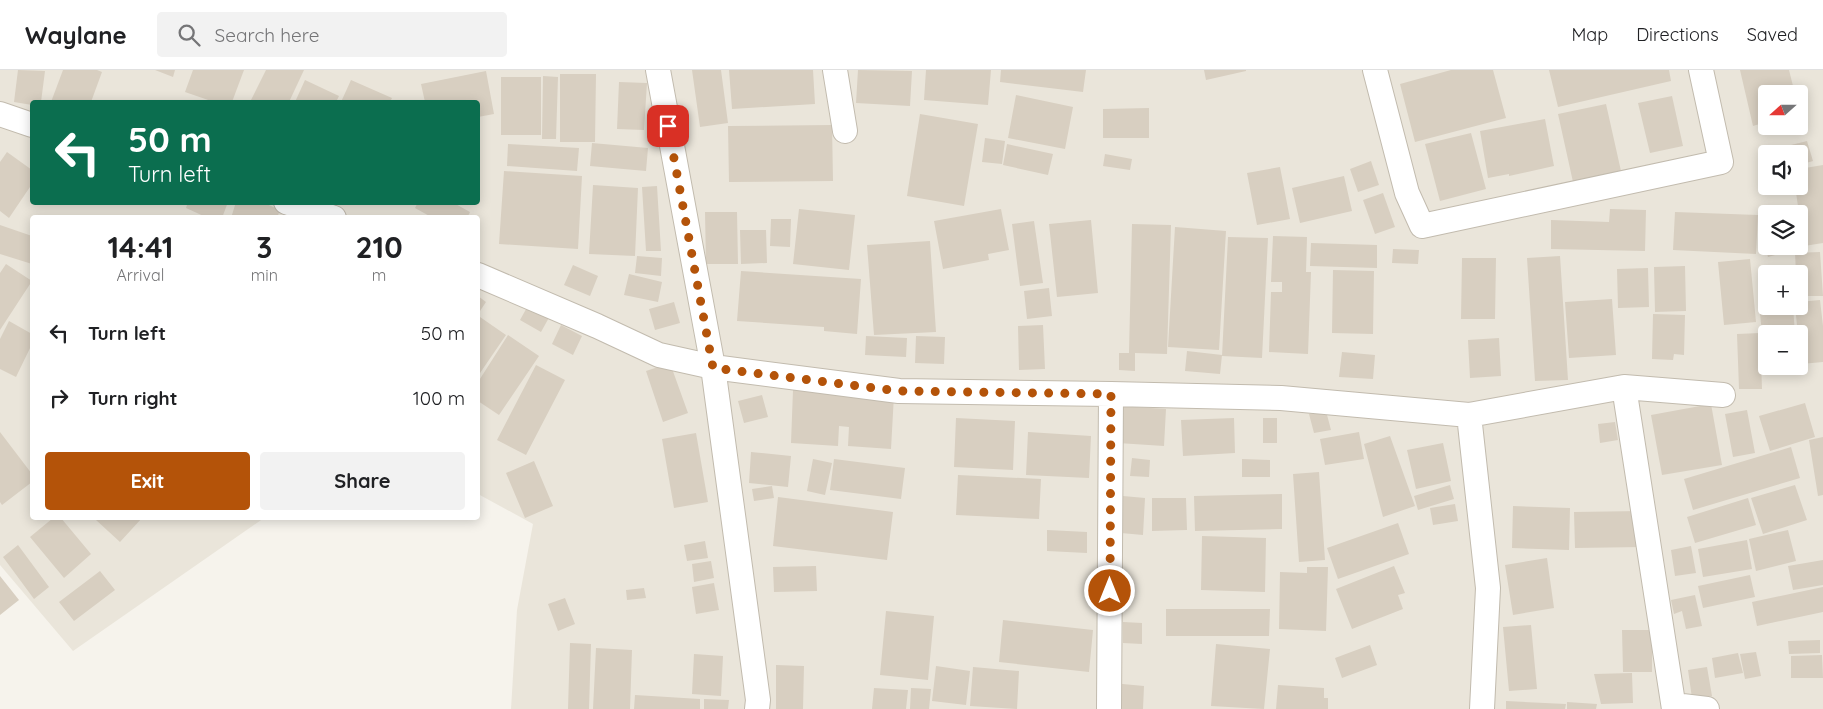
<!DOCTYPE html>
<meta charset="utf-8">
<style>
:root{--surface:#fff;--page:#f2f2f2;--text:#202124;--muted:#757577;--line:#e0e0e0;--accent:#b45309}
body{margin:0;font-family:Quicksand,sans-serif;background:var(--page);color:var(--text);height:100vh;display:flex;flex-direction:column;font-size:19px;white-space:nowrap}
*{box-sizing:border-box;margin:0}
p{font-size:16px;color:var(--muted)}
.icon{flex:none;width:28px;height:28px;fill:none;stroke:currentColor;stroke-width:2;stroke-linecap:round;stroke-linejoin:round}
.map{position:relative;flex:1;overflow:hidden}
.sheet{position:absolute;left:30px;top:145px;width:450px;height:305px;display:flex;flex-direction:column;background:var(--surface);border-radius:5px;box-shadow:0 2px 12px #0003}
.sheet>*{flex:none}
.top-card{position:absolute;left:30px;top:30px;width:450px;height:105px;border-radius:5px;box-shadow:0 2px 12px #0003;background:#0b6e4f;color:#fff;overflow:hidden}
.needle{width:32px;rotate:249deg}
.buttons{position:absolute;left:1758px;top:15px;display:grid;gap:10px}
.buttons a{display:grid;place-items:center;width:50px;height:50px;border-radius:5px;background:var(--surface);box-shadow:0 2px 12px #0003;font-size:25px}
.pin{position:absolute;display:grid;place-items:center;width:42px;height:42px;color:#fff;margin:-21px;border-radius:10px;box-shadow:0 2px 8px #0006}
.me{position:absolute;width:55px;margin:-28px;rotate:0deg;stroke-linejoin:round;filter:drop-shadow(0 0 4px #0008)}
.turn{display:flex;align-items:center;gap:18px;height:105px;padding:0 15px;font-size:22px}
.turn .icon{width:65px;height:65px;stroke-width:2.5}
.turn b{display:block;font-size:35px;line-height:42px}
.eta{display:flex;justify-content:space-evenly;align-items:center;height:85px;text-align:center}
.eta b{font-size:30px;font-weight:800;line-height:35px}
.primary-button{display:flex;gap:10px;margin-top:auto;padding:10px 15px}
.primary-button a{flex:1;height:58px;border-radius:5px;background:var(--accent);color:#fff;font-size:20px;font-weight:800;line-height:58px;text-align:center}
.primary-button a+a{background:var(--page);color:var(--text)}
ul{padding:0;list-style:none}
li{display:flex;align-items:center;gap:15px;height:65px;padding:0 15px}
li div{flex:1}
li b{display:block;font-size:19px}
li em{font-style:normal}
header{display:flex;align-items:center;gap:30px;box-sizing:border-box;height:70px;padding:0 25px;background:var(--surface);border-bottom:1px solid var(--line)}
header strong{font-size:24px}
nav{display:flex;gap:28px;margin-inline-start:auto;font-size:18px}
.search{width:350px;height:45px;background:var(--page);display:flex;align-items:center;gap:12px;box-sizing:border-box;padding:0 18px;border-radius:5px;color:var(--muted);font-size:19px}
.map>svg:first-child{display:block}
.residential{fill:#eae5da;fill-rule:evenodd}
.building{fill:#d8cfc1}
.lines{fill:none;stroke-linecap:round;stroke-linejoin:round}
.street-casing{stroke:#c2bbae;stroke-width:26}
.street{stroke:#fff;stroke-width:24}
.route{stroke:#b45309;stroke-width:9;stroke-dasharray:0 16.2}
</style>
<header>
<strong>Waylane</strong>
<div class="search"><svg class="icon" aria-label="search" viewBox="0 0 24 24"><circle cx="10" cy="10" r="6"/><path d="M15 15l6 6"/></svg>Search here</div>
<nav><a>Map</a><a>Directions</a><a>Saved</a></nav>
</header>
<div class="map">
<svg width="1823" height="639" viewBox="0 0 1823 639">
<rect width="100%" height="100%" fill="#f6f3ec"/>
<path class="residential" d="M0,0h1823v639h-1312l6,-99 16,-86 -55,-30v-276h-446v300h232l-191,133 -73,-86zM1766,24h33v32h-33zM32,32h446v100h-446zM1766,84h33v32h-33zM1766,144h33v32h-33zM1766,204h33v32h-33zM1766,264h33v32h-33z"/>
<path class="building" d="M18,0l27,1 -4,31h-9v3l-18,-3z
M63,0h34l5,2 -11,30h-40z
M155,0h20l-2,7z
M193,0h51l-12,32h-18l-29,-10z
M266,0h38l-15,32h-39z
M692,0h29l7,53 -28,4z
M729,0h84l2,34 -83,5z
M858,0l54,1 -2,35 -54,-3z
M926,0h65l-3,35 -64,-5z
M1001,0h85l-3,22 -83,-10z
M1204,0h42v1l-40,9z
M1451,0h42l13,48 -91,24 -15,-58z
M1549,0h120l2,11 -113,26z
M1740,0h49l6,24h-29v28l-13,4z
M486,1l8,43 -16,3v-15h-53l-4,-18z
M560,4h36l-1,68h-35z
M543,6l15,1 -2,62h-14z
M501,7h40v58h-40z
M305,10l34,16 -3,6h-41z
M351,10l41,18 -2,4h-49z
M619,12l28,1 -3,47 -27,-1z
M1016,25l57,12 -8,42 -57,-11z
M1672,26l11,50 -33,7 -12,-50z
M1606,34l15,67 -48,11 -15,-68z
M1149,38v30h-46v-29z
M920,44l58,10 -14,82 -57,-10z
M1545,49l9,47 -45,10v-2l-21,4 -8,-47z
M832,55l1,56 -104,1 -1,-56z
M1471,63l15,56 -46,12 -15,-57z
M985,68l20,3 -3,23 -20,-2z
M1807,71l6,20 -14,4v-11h-18l-2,-6z
M592,73l56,5 -2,23 -56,-5z
M508,74l71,4 -2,23 -70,-5z
M1007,74l46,10 -5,21 -45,-10z
M7,82l25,18v14l-23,34 -9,-7v-49z
M1105,84l27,5 -2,11 -27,-4z
M1371,91l8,24 -21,7 -8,-23z
M1823,95v78l-19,3 -9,-60h4v-17z
M1280,97l10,52 -33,6 -10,-52z
M504,101l78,5 -4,73 -79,-5z
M1344,106l8,35 -52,12 -8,-35z
M593,115l45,3 -3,68 -46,-2z
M657,116l4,65h-15l-4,-64z
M1383,123l12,34 -20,7 -12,-34z
M188,132h40l-6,16h-14l-22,-10z
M236,132h26l18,8 -3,8h-46z
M418,132h34l18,10 -3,6h-34l-18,-10z
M799,139l56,6 -6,55 -56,-6z
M1001,139l8,41 -21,4 1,6 -46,9 -9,-48z
M1610,139l36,1 -1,41 -94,-2v-29l58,2z
M705,142h32l1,52h-32z
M1675,142l83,3 -2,39 -83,-4z
M771,149h20l-1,28 -20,-1z
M1091,150l7,73 -41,4 -8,-73z
M1034,151l9,62 -23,3 -8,-62z
M1132,154l39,1 -4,129 -32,-1v18l-16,-1v-17h10z
M0,155l32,11v28l-32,-10z
M1175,157l51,4 -7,119 -51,-3z
M740,160h26l1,33 -26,1z
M1766,160v16h26l1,4 -25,7 -7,-26z
M1273,166l34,1 -1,35h5l-3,82 -39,-2 2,-60h11v-10h-11z
M1228,167l40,1 -6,120 -40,-2z
M930,171l6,91 -62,3 -7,-90z
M1311,173l66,2v23l-67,-2z
M1393,179l26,1 -1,14 -26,-1z
M1820,182l3,44h-24v-22h-3l-1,-21z
M637,186l25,2 -1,18 -26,-3z
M1560,186l8,124 -33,1 -8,-123z
M1462,188h34l-1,61h-34z
M1750,189l6,63 -32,3 -6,-63z
M6,194l26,17 -32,49v-57z
M573,195l25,11 -8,20 -26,-11z
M1685,196l1,45 -31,1 -1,-45z
M1648,198l1,39 -31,1 -1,-39z
M1333,200l41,1 -1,63 -41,-1z
M741,201l120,8 -4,55 -33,-3v-4l-87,-6z
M629,204l33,8 -4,20 -34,-7z
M1049,218l3,28 -25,3 -3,-28z
M1766,221v15h27l2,28h-29v32h-1l-7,-74z
M478,226l8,6 -8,12z
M1612,229l4,56 -47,3 -4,-56z
M1820,230l3,26v36l-22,2 -6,-58h4v-4z
M530,232l21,12 -10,18 -21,-12z
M674,232l6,21 -25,7 -6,-21z
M1653,244l32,1 -1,40 -10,-1 -1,6 -21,-1z
M480,247l26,18 -28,41v-56z
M9,251l23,13v10l-16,33 -16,-8v-30z
M561,255l21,11 -9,19 -21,-11z
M1043,255l2,44 -26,1 -1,-44z
M1760,263l2,56h-23l-2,-55z
M508,265l31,21 -40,59 -21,-14v-19z
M866,266l41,2 -1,19 -41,-2z
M916,266l29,1 -1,27 -29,-1z
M1499,268l2,38 -31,2 -2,-38z
M1187,281l35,4 -2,19 -35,-3z
M1342,282l33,3 -2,24 -34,-2z
M670,293l18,50 -25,9 -17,-51z
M536,295l29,15 -39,75 -29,-15z
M1765,296h33l1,2 -34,4z
M793,320l101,5 -3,54 -43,-3 1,-19 -10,-1 -1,20 -47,-3z
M762,325l6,22 -24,6 -6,-22z
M1805,333l10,34 -45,14 -11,-35z
M1711,334l11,61 -60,10 -11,-60z
M1120,336l46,3 -2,37 -46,-3z
M1747,340l8,43 -22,4 -8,-43z
M1326,341l5,19 -17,3 -5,-19z
M956,348l59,3 -2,49 -59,-3z
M1234,348l1,35 -52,3 -2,-36z
M1263,348h14v25h-14z
M1615,352l3,18 -18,3 -2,-19z
M0,362l32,42v8l-30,23 -2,-3z
M1028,362l63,4 -2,42 -63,-3z
M1359,362l5,27 -39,6 -5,-26z
M696,363l12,69 -34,6 -12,-69z
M1390,366l25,70 -32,11 -19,-73z
M1823,367v58l-5,1 -9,-56z
M1443,373l8,38 -35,8 -9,-39z
M1791,377l9,31 -107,32 -9,-31z
M751,382l40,4 -3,31 -39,-4z
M1132,388l18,2 -1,17 -19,-1z
M813,389l19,4 -7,32 -18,-4z
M834,389l71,9 -4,31 -71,-9z
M1242,389l28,1v17h-28z
M534,391l19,45 -28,12 -19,-45z
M1319,402l6,88 -26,2 -6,-88z
M958,405l83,4 -2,40 -83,-4z
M1450,415l4,14 -36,11 -4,-14z
M1795,415l12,35 -44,14 -12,-36z
M772,416l2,12 -20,3 -2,-12z
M1282,424v35l-87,2 -1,-35z
M1123,426l22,2 -2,37 -22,-2z
M778,427l115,15 -6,48 -114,-14z
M1152,428h34l1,32 -35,1z
M1748,428l8,27 -61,18 -8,-26z
M1455,434l3,17 -25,4 -3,-17z
M1513,436l57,2 -1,42 -57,-2z
M1641,441l1,36 -67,1 -1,-36z
M53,448h8l30,36 -27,24 -34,-41z
M98,448h44l-22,24 -24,-22z
M1398,453l11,31 -71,25 -11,-31z
M1047,460l40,2v21l-40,-2z
M1788,460l8,31 -40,10 -7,-32z
M1202,466l64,2 -1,54 -64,-2z
M1747,470l5,29 -49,8 -5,-28z
M705,471l3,17 -21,3 -3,-16z
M18,475l31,42 -15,12 -31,-42z
M1691,476l5,27 -21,3 -4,-26z
M1547,488l7,50 -41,7 -8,-50z
M1823,490v25l-30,5 -5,-24z
M711,491l3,17 -20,4 -2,-18z
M816,496l1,25 -43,1 -1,-25z
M1394,496l11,27 -7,2 5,14 -51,20 -16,-40z
M1307,497h21l-2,64 -47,-2 1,-57 27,1z
M100,501l15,19 -41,31 -15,-19z
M1750,505l5,22 -52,11 -5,-22z
M0,506l19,24 -19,15z
M714,513l5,27 -23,4 -4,-27z
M1823,517v25l-66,14 -5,-24z
M644,518l2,10 -19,2 -1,-10z
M1695,525l7,31 -16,3 -4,-18 -8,3 -3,-14z
M565,528l10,26 -17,7 -10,-27z
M1166,539h104l-1,27h-103z
M886,541l48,5 -6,64 -48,-5z
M1003,550l90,10 -4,42 -90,-10z
M1123,552l19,1v21l-19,-1z
M1531,555l6,64 -28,2 -6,-64z
M1622,560h30v42h-29z
M1820,570v13l-31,1 -1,-13z
M570,573l21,1 -2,65h-21z
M1216,574l54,5 -6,60 -53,-3z
M1370,575l7,20 -35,13 -7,-20z
M596,578l36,2 -2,59h-37z
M1756,582l5,24 -16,3 -5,-25z
M1738,583l5,20 -28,5 -3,-20z
M694,584l29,2 -2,40 -29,-2z
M1822,585l1,23h-32v-22z
M776,595l28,1 -1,43h-27z
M936,596l34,5 -4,34 -34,-4z
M973,597l46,4 -2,38 -47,-3z
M1707,597l5,29 -20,2 -4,-28z
M1632,603l1,30 -32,1 -7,-30z
M1112,613l32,3 -1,23h-26z
M1278,615l46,3v10h4v11h-52z
M874,618l34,2 -2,19h-34z
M911,618l20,1 -2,20h-19z
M635,625l65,4v10h-66z
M704,629l25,1 -1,9h-24z
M1506,631l60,3 -1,5h-59z
M1567,632l30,2 -1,5h-29z"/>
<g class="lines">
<g class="street-casing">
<path id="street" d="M658,0l55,297 45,333 -1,9
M835,0l10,61
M1375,0l32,123 15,33 299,-64 -20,-92
M0,44l32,11
M286,132l48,16
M478,205l119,51 62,29 54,12 186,24 212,3 170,4 188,17 155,-28 99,8
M1624,317l50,322
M1469,345l19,173 -6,121
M1674,635l33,4
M1109,639l2,-315"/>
</g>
<use href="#street" class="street"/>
</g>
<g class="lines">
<path class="route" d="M668,56l45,242 186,23 212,3 -1,197"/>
</g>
</svg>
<div class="buttons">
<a><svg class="needle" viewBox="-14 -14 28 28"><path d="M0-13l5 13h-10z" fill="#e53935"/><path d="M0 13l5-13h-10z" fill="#757577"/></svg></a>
<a><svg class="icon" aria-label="sound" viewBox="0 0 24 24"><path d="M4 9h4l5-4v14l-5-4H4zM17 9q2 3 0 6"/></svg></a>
<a><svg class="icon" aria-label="layers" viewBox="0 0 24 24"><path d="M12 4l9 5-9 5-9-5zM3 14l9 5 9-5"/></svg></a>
<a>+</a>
<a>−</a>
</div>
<div class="pin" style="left:668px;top:56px;background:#d93025"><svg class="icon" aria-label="arrive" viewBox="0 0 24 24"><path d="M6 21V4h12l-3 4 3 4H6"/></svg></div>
<svg class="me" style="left:1110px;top:521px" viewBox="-20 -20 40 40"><circle r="17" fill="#b45309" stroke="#fff" stroke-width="3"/><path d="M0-11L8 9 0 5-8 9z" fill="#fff"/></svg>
<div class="top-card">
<div class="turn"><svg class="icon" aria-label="left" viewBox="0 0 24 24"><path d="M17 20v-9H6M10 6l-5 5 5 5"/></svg><div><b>50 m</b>Turn left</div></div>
</div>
<section class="sheet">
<div class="eta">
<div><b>14:41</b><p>Arrival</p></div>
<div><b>3</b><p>min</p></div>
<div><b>210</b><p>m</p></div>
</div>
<ul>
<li><svg class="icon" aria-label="left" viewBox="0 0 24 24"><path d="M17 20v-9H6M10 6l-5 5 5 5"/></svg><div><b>Turn left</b></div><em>50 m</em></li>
<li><svg class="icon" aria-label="right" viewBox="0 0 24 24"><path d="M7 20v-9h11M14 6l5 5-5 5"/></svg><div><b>Turn right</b></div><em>100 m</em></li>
</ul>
<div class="primary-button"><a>Exit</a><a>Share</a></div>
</section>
</div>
